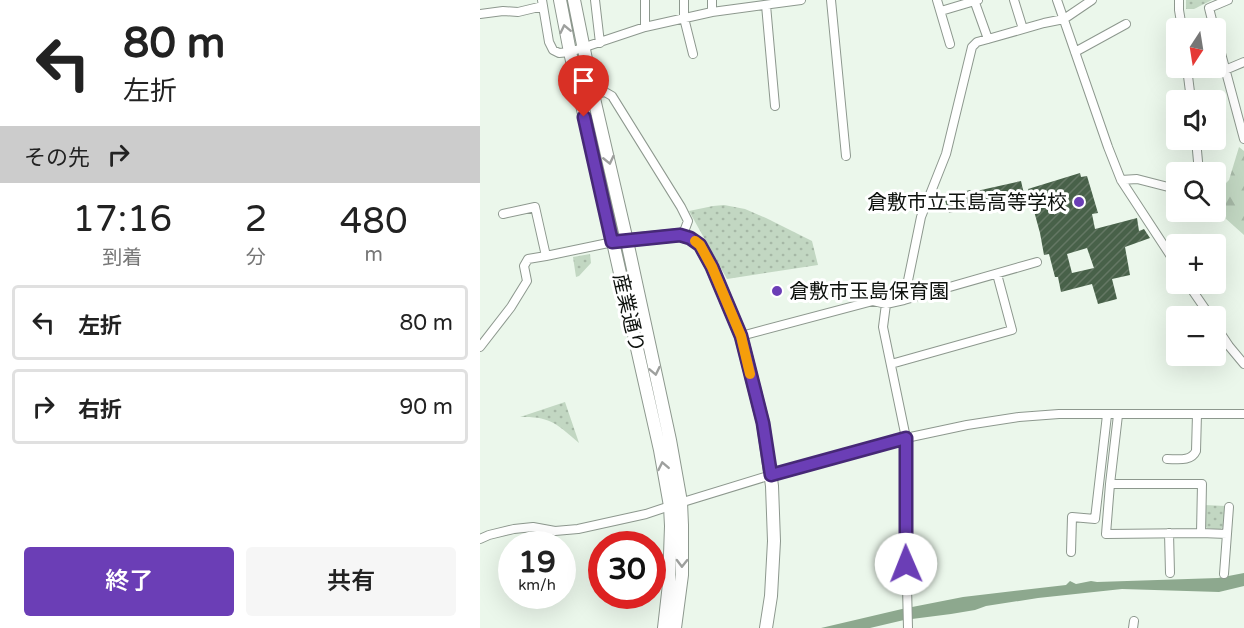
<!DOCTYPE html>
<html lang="ja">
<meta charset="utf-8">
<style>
:root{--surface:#fff;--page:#f6f6f6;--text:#222;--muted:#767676;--line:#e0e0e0;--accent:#6b3eb6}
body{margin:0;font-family:"Varela Round","Noto Sans JP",sans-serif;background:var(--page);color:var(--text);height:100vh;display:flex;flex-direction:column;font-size:22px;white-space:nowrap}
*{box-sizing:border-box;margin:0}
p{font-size:20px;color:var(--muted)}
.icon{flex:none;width:33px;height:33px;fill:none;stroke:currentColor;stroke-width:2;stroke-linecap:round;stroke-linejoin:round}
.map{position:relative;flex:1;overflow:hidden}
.drawer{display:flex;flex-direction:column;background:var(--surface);width:480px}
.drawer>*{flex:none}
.guide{background:#fff;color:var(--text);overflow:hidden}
.needle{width:39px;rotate:192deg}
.fabs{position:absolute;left:686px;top:18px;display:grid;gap:12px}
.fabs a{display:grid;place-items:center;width:60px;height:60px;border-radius:6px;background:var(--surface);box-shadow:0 6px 24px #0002;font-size:30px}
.speed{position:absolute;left:18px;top:531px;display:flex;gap:12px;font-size:30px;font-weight:700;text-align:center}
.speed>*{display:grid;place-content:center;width:78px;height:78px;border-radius:50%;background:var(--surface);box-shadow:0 6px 24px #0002;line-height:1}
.speed small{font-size:15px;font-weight:400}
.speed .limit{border:9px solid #d22;background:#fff;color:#111}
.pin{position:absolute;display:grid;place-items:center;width:51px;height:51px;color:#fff;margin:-62px -26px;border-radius:50% 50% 50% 0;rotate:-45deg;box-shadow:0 0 6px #0007}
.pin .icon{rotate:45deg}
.me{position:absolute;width:66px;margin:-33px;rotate:359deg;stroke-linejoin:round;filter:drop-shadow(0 0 4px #0008)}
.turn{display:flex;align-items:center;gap:21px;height:126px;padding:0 24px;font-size:27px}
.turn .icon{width:78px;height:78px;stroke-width:2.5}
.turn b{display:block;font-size:42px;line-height:51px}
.then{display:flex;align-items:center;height:57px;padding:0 24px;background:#0003;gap:12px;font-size:22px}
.eta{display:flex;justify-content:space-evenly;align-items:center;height:102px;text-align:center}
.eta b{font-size:36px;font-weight:600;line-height:42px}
.cta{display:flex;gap:12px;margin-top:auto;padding:12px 24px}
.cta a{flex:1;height:69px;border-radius:6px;background:var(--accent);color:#fff;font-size:24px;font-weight:600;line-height:69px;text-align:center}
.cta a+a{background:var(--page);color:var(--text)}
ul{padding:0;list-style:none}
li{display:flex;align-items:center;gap:18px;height:75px;margin:0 12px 9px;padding:0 12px;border:3px solid var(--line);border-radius:6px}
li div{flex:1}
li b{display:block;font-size:22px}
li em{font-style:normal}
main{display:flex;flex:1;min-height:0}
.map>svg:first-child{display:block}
.forest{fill:url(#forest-firs)}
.park{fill:url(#park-dots)}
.water{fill:#8da88e}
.building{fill:url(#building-hatch);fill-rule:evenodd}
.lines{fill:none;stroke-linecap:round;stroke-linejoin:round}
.street-casing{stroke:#8d988e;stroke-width:10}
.secondary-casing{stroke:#8d988e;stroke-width:14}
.street{stroke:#fff;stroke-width:8}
.secondary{stroke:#fff;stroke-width:12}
.oneway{stroke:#9ea09e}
.route-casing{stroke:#462876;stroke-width:15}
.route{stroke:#6b3eb6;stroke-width:10}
.slow{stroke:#f59e0b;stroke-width:10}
.poi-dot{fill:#6b3eb6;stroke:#fff;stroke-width:2}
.labels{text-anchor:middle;stroke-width:6;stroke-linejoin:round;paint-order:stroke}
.poi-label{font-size:20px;fill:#0d110d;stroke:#fff;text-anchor:end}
.street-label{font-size:20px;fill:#0d110d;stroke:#fff}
</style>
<main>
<section class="drawer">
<div class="guide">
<div class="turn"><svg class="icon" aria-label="left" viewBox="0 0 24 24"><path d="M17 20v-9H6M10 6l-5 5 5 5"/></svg><div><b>80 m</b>左折</div></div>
<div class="then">その先<svg class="icon" aria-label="right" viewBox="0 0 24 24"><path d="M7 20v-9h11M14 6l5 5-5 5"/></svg></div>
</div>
<div class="eta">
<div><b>17:16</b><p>到着</p></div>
<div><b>2</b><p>分</p></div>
<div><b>480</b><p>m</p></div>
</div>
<ul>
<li><svg class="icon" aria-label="left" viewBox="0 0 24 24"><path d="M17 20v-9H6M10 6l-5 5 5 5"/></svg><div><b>左折</b></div><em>80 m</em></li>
<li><svg class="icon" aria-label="right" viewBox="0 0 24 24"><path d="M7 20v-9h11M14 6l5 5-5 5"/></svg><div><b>右折</b></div><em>90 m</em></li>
</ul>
<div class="cta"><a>終了</a><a>共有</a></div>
</section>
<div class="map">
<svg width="764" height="628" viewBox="0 0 764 628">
<defs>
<pattern id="forest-firs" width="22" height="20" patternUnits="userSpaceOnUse" patternTransform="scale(1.5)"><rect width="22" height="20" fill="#c2d7c2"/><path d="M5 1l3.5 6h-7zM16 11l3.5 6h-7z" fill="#a6b8a6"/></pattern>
<pattern id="park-dots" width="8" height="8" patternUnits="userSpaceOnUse" patternTransform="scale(1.5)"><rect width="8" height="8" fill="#c2d7c2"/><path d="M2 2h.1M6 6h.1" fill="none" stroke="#a6b8a6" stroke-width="1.8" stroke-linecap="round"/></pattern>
<pattern id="building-hatch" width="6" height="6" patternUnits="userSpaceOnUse" patternTransform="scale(1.5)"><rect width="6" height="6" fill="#486149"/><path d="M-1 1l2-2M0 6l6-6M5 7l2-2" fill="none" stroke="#647764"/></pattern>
</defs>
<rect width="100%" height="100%" fill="#ebf7eb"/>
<path class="forest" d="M759,147l5,4v84l-29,-26v-15l14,-14z"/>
<path class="park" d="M706,0h26l-18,9h-8z
M244,205l21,4 21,9 46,23 6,24 -91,14 -38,-68 24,-5z
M110,254l1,9 -12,13 -3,1 -3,-20z
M85,402l14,41c-22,-19 -29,-27 -59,-26z
M724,505l22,1 -2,20 -4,4 -13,-2 -3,-3z"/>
<path class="water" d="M764,573v13l-25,6 -97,-3 -84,9 -52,8 -11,4 -24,4 -47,6 -34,8h-49l81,-19 61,-12 103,-12 4,-4 6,3 15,-3 6,1 121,-4z"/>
<path class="building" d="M600,173l1,4 6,-1 11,37 -6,1 3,15 42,-11 2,13 5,-2 6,9 -25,9 5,28 -18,4 5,20 -19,5 -6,-20 -31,8 -3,-15h-3l-6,-23 -5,1 -4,-22 -12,-44zM607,248l7,20 -22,5 -5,-19z
M541,181l3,13 -75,19 -5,-16 26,-7 2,2z"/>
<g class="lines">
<g class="street-casing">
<path id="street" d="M62,0l7,42 4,8 6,3 11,-1 75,-25 67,-15 89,-12
M115,0l5,43
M204,0v18l9,36
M351,0l15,156
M457,0l13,44
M494,0l14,39
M534,0l9,29
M577,0l51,147 13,33 55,84
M699,0v10l3,18
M286,5l9,101
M461,11l37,-11
M232,12v-12
M0,14l23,-3 15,1 25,-6
M165,27v-27
M734,28l-5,-20 19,-8
M735,31l29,108
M595,52l51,-28
M707,68l4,32
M745,70l19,-8
M108,95l17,-3 7,4 69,111 7,14 -3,8 -5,6
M716,140l3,32
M641,180l16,-1 39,10
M23,214l32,-7 11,49 67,-14
M708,284l22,32
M424,300l133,-38
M406,304l-3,23 23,111v105l2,85
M735,325l14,21 15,18
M261,336l132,-35 13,3 18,-4 17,-83 25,-63 26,-107 5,-5 11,-3 56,-16 20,-4 28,-19
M0,347l31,-40 16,-26 -3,-15 4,-7 18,-3
M411,364l121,-34 -15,-56
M638,415l-8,69 -4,50 95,-1 26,1
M687,459c10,0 24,3 29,-8l1,-37
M630,484h92l-1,49
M689,533l1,40
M0,539l9,-4 25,-6 19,-2 22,4 23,-2 68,-15 24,-8 101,-31 135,-37 61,-13 52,-8 40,-3h185
M591,552l1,-35 23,2 12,-104
M744,574l5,-67
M653,628l1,-7"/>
</g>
<g class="secondary-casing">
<path id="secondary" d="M80,0l10,52 90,398 10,56 1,20 -2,58 -5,44
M94,0l19,94 34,147 43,199 11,62 1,23v50l-7,53
M140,241l60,-6 10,3 10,7 12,22 29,69 22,87 9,63 2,55 -3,55 -5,32"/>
</g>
<use href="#street" class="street"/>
<use href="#secondary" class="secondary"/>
</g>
<defs><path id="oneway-chevron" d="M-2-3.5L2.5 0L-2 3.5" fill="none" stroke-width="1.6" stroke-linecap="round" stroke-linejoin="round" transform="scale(1.5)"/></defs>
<g class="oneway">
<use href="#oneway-chevron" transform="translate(85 29) rotate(-102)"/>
<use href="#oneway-chevron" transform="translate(129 160) rotate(77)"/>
<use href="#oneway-chevron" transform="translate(175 371) rotate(78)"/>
<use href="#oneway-chevron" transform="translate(183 466) rotate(-101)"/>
<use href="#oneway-chevron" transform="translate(202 563) rotate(91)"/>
</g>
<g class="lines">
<g class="route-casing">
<path id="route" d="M104,117l28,125 68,-7 10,3 10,7 12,22 29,69 22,87 8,52 135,-37v126"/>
</g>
<use href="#route" class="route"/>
<path class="slow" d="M215,241l5,4 12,22 29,69 9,38"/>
</g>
<g class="poi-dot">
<circle cx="599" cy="202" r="6"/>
<circle cx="297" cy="291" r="6"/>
</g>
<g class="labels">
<g class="poi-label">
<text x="587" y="209">倉敷市立玉島高等学校</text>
<text x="309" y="298" text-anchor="start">倉敷市玉島保育園</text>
</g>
<g class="street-label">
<text transform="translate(149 313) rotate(77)" y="7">産業通り</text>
</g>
</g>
</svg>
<div class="fabs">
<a><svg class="needle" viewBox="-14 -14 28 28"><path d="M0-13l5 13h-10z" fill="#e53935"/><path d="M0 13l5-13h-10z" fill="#767676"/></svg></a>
<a><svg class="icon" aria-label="sound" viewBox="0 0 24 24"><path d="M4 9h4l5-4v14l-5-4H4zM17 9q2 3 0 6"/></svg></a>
<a><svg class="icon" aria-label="search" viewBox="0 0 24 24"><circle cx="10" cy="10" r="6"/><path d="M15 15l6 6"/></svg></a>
<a>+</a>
<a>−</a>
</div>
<div class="speed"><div>19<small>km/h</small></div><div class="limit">30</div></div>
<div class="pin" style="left:104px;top:117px;background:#d93025"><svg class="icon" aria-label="arrive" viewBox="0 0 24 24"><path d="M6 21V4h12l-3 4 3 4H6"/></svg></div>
<svg class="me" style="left:426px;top:564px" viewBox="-20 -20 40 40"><circle r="19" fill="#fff"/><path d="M0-13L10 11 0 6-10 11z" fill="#6b3eb6"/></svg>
</div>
</main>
